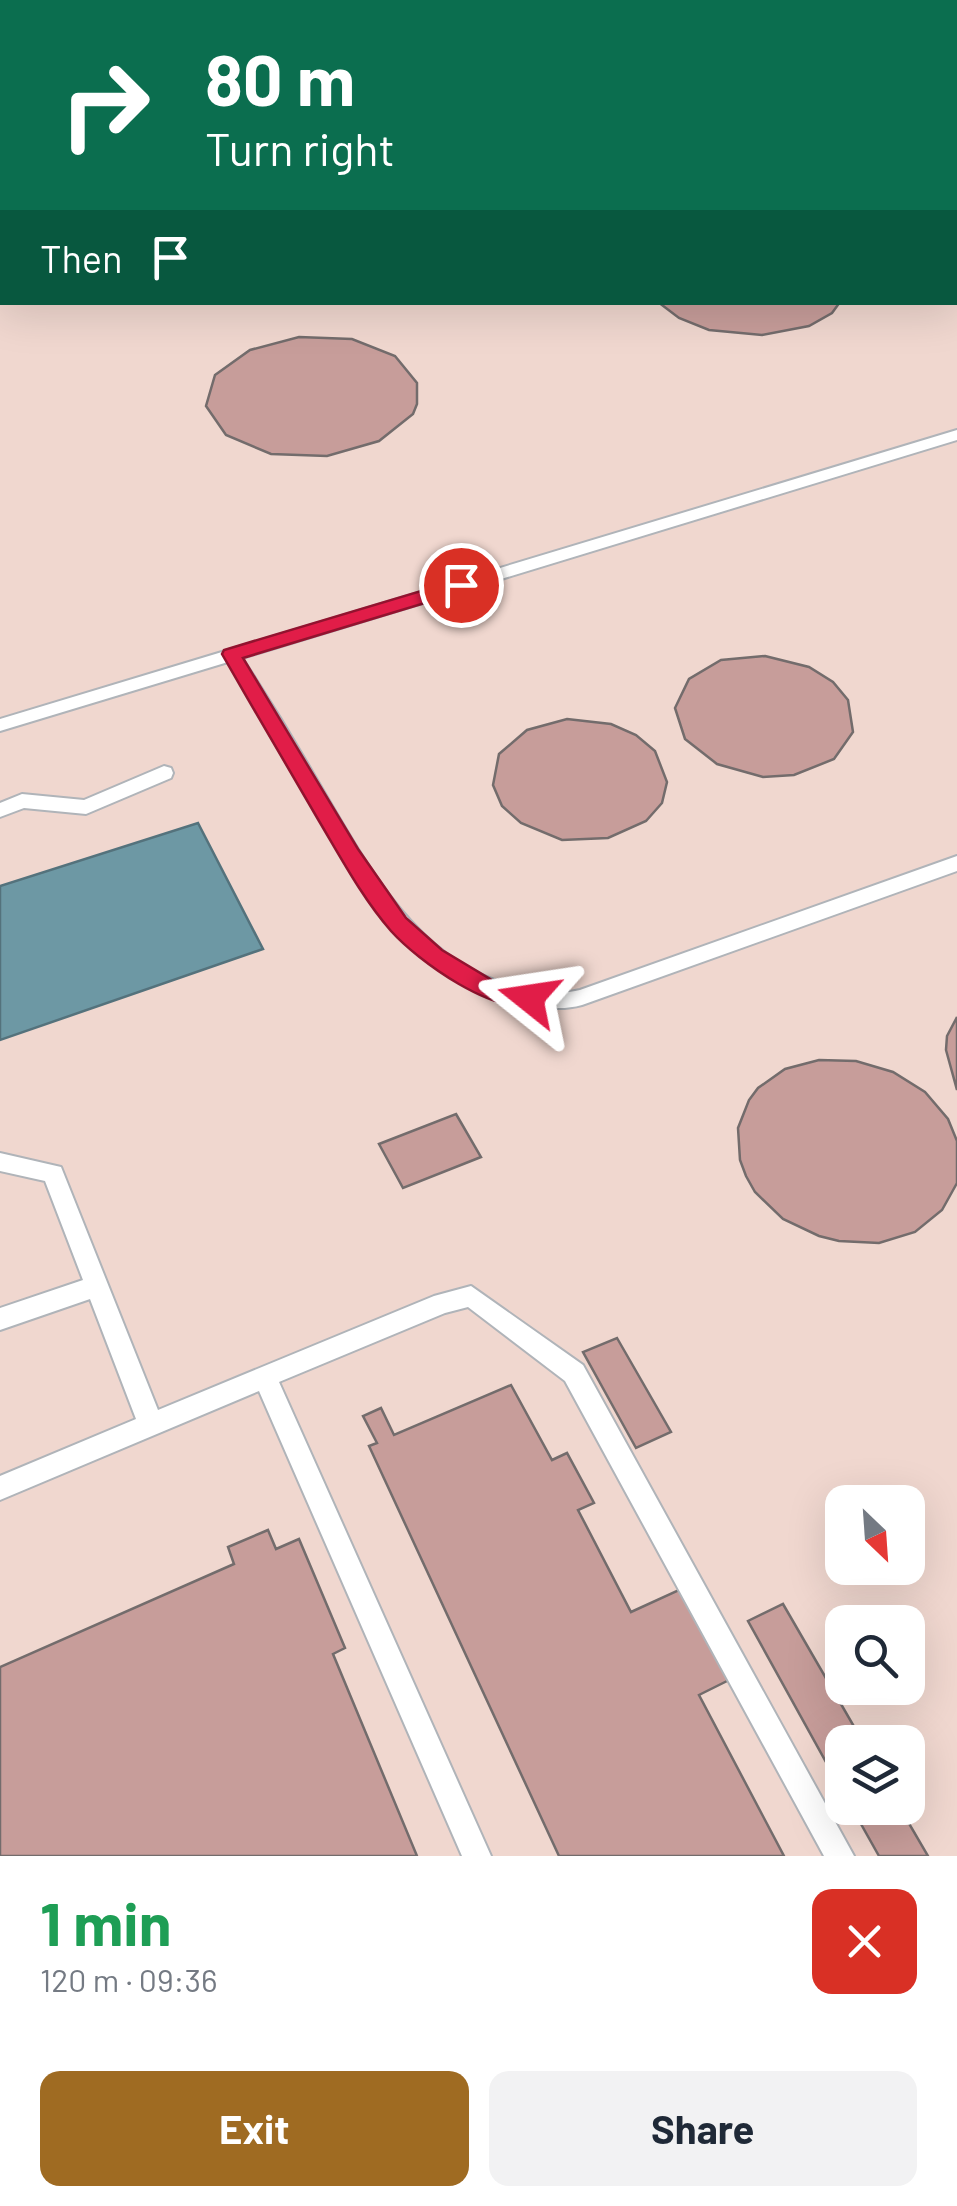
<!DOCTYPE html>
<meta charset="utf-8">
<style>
:root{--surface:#fff;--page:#f2f2f3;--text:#1f2937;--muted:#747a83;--accent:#9f6b22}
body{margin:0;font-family:Barlow,sans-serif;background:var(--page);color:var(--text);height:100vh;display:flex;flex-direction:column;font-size:38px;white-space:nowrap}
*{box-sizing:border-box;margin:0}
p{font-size:32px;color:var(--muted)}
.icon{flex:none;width:55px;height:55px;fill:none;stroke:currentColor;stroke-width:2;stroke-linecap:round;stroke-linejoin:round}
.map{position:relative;height:1856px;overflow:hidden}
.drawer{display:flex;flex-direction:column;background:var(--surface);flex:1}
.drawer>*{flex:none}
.top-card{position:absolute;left:0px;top:0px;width:958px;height:305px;box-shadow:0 10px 40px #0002;background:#0b6e4f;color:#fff;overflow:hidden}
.needle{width:65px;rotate:155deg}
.tools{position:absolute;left:825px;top:1485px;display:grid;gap:20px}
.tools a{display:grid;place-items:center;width:100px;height:100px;border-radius:20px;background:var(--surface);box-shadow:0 10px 40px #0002;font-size:50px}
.pin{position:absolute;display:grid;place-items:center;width:85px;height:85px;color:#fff;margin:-42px;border:5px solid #fff;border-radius:50%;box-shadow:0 2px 10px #0007}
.me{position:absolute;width:110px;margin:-55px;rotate:285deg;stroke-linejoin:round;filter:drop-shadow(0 0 8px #0008)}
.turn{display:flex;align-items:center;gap:35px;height:210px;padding:0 40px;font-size:45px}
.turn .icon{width:130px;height:130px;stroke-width:2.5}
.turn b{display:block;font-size:70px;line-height:85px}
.then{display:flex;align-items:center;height:95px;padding:0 40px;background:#0003;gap:20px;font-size:38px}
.round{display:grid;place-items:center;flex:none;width:105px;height:105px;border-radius:20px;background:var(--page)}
.head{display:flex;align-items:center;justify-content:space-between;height:170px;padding:0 40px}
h1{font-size:60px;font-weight:700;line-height:75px;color:#1e9e55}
.action{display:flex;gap:20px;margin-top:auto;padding:20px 40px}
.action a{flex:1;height:115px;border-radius:20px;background:var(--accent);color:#fff;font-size:40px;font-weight:700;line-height:115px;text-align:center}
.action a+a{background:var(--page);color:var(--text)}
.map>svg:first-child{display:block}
.industrial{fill:#f0d7cf;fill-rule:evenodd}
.water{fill:#6d98a4;stroke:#54727c;stroke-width:2.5}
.building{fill:#c79d9a;stroke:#736c6c;stroke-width:2.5}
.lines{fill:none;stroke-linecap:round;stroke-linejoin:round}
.service-casing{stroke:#b0b4b9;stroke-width:4}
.service{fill:#fff;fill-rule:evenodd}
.rail-casing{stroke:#4f5153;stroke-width:8}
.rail{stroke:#fff;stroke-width:5;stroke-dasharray:15;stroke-linecap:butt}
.route{fill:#e11d48;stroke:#92132f;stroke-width:2.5}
</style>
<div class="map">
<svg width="957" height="1856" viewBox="0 0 957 1856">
<rect width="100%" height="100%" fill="#e3e8ed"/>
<path class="industrial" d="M0,31l2,271h953l2,-127v1681h-957zM842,1502h66v66h-66zM842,1622h66v66h-66zM842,1742h66v66h-66z"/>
<path class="water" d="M198,823l65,126 -263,91v-154z"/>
<path class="building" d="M840,302l-8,11 -23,13 -47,9 -53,-5 -30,-12 -21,-16z
M299,337l53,2 43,17 22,27v21l-4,10 -34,27 -52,15 -56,-2 -45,-19 -20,-29 9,-31 35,-25z
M765,656l44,11 24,15 15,18 5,32 -19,27 -40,16 -31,2 -46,-13 -32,-25 -10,-31 14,-29 32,-19z
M567,719l44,5 25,11 19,16 12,31 -5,21 -16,18 -38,17 -46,2 -41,-17 -19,-17 -9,-21 6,-31 28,-24z
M957,1017v73l-11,-40 1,-14z
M819,1060l37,1 37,11 32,20 23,27 9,22v42l-15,27 -27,22 -36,11 -40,-2 -20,-5 -36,-17 -28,-27 -9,-16 -6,-16 -2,-32 11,-28 9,-12 27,-19z
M456,1114l25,43 -78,31 -24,-44z
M617,1338l54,94 -35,16 -53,-96z
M511,1385l41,75 15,-7 27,50 -16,7 53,102 50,-23 50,90 -32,16 85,161h-225l-190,-410 8,-3 -14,-27 18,-8 13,27z
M268,1530l8,19 23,-10 46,109 -12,6 84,202h-417v-189l234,-103 -6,-17z
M783,1604l80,138h-21v49l-94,-170z
M852,1808h48l28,48h-49z"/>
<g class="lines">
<g class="service-casing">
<path id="service" d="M0,46l2,1v7h-2z
M2,62v8l-2,1v-8z
M955,181h2v8h-2z
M957,430v10l-715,218c25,38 49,77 72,117 52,88 108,202 221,215 16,2 30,4 45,0l377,-134v15l-375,134c-18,5 -34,3 -53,0 -119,-14 -177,-132 -230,-225 -23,-40 -47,-79 -71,-118l-228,69v-12z
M164,766l7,2 2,5 -2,5 -85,36 -62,-6 -24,9v-14l22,-9 62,6z
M0,1153l61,14 97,243 276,-114 37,-10 112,79 271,491h-30l-259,-475 -97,-74 -23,6 -166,69 212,474h-29l-203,-465 -259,109v-24l136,-57 -46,-120 -90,31v-22l83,-28 -38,-99 -45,-10z"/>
</g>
<use href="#service" class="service"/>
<g class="rail-casing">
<path id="rail" d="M30,0l19,2"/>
</g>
<use href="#rail" class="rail"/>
</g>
<path class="route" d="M461,579l9,6 -2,5 -225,68 115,191 48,69 36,32 55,33 41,8 3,7 -3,6c-42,14 -120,-43 -147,-73 -28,-32 -50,-73 -72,-110 -32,-55 -65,-111 -97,-167l2,-4z"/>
</svg>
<div class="tools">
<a><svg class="needle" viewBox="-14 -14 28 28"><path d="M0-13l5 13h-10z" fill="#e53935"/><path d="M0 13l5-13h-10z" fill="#747a83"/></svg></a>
<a><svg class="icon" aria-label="search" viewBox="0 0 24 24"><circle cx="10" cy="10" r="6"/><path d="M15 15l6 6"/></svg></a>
<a><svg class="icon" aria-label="layers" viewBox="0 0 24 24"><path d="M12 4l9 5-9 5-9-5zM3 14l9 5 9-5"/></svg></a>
</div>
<div class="pin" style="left:461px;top:585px;background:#d93025"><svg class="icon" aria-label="arrive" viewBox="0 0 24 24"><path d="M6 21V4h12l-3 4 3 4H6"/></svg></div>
<svg class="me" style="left:529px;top:998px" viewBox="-20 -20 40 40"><path d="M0-17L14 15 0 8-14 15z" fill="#e11d48" stroke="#fff" stroke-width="4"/></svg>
<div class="top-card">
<div class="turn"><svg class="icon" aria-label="right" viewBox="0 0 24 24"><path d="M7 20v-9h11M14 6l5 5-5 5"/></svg><div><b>80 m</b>Turn right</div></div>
<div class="then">Then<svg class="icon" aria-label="arrive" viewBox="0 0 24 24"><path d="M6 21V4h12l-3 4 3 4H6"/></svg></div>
</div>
</div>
<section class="drawer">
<div class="head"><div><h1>1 min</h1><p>120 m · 09:36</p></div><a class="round" style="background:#d93025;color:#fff"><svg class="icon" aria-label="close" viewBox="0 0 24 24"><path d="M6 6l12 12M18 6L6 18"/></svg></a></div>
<div class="action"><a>Exit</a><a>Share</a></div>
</section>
